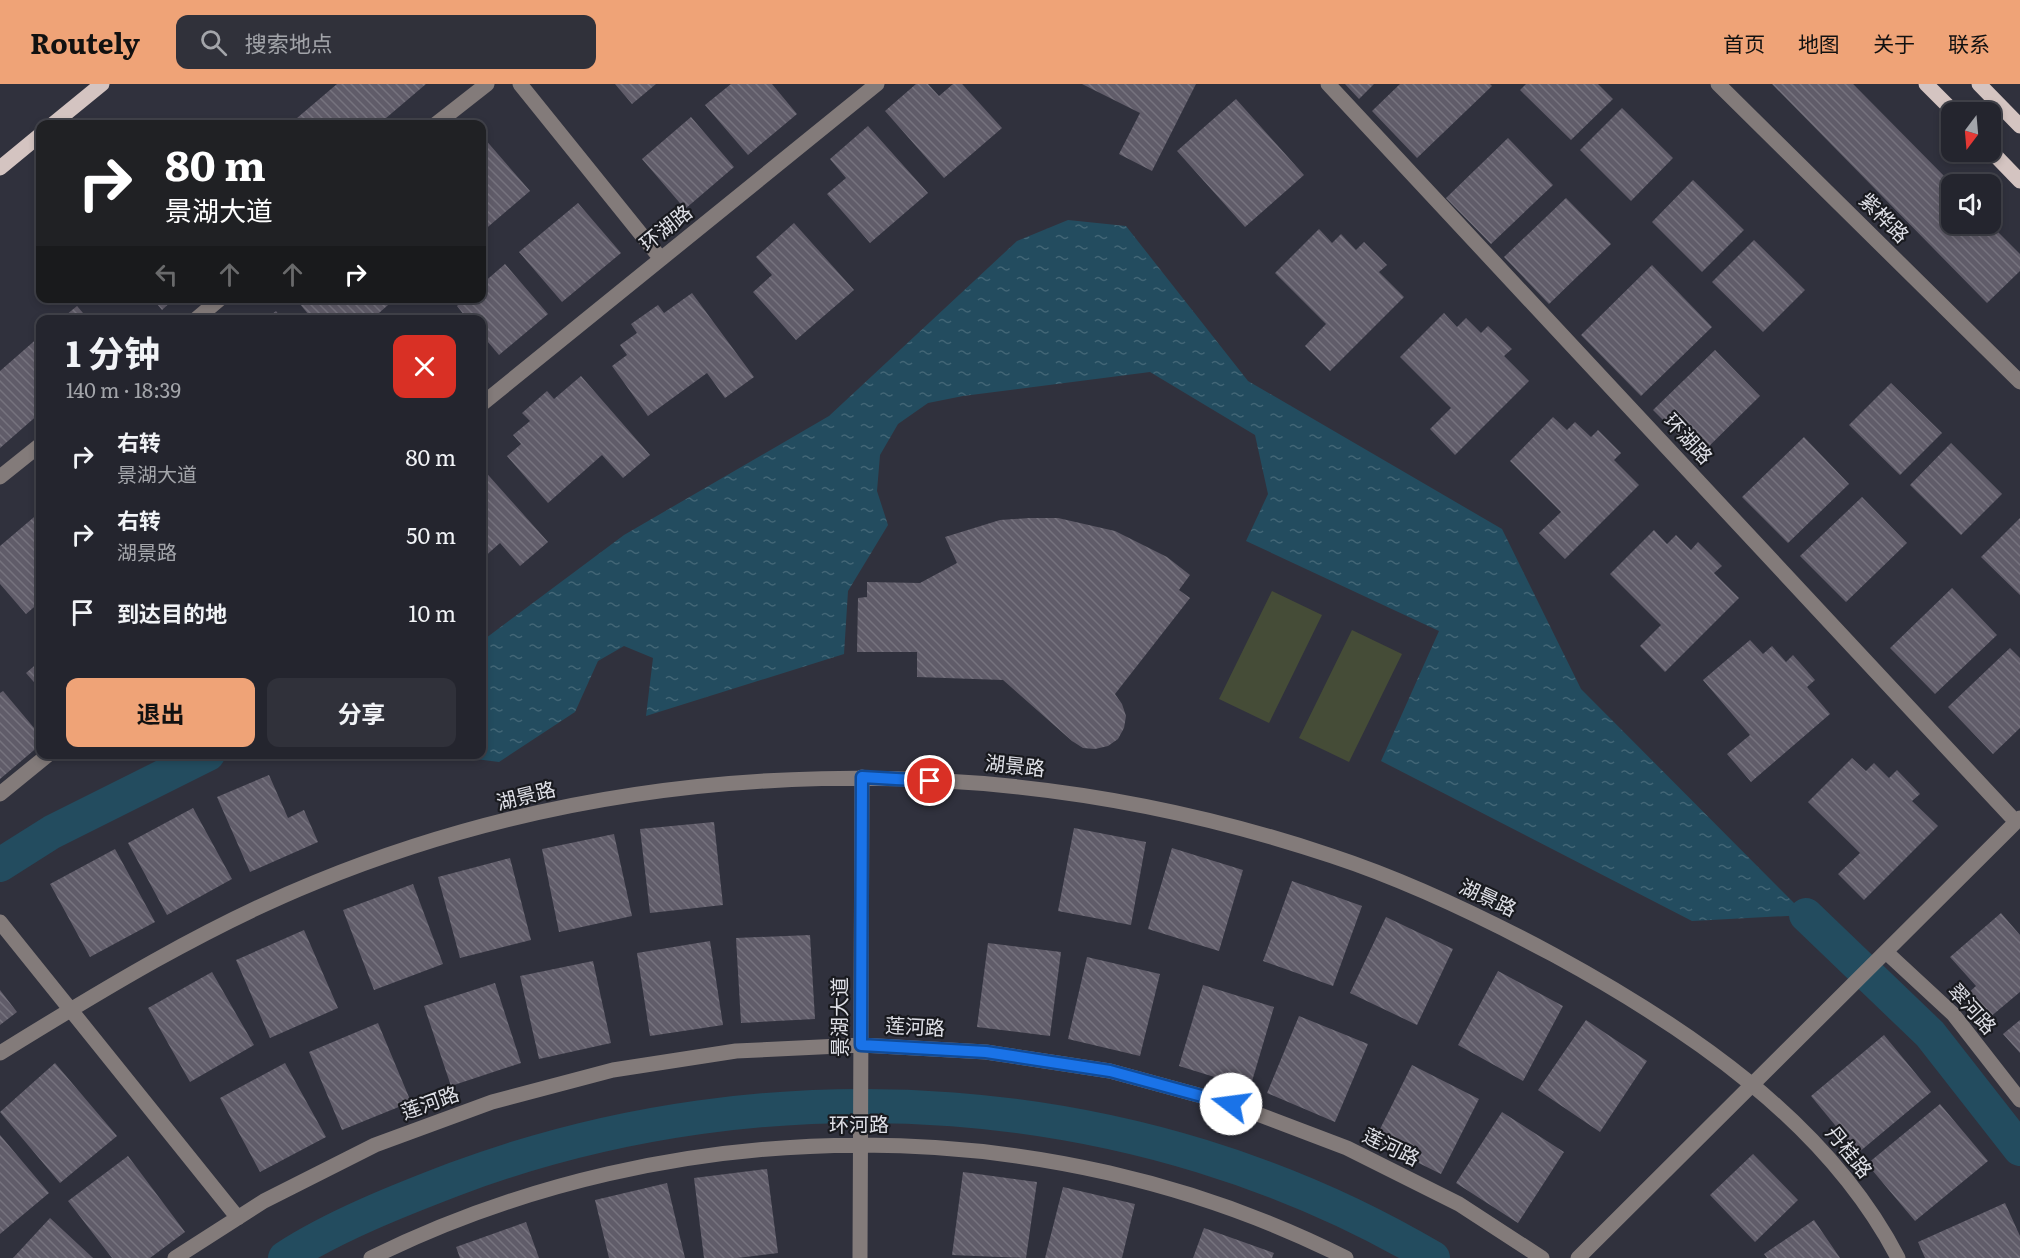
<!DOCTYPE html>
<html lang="zh">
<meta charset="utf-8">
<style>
:root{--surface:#24252e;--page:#30313a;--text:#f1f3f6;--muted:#a3a5aa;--line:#41424a;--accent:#efa377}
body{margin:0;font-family:Literata,"Noto Sans SC",serif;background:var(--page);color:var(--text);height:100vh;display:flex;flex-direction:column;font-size:22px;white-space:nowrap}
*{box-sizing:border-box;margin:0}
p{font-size:20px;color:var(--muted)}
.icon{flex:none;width:33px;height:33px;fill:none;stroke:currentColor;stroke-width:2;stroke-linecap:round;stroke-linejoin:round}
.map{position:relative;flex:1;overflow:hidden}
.details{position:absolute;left:36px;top:231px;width:450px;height:444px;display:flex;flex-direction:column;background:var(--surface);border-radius:12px;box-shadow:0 3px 9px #0003,0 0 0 2px var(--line)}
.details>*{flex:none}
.guide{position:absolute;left:36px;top:36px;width:450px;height:183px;border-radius:12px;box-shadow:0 3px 9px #0003,0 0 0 2px var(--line);background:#202124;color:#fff;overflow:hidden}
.needle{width:39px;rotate:196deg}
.buttons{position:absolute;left:1941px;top:18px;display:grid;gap:12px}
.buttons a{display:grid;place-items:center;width:60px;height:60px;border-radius:12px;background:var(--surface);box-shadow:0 3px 9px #0003,0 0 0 2px var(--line);font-size:30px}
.pin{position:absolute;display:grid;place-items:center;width:51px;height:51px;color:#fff;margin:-26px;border:3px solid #fff;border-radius:50%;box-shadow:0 2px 6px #0007}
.me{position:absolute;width:66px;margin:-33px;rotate:285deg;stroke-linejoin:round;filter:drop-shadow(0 0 4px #0008)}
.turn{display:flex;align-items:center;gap:21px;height:126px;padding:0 30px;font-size:27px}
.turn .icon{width:78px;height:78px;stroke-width:2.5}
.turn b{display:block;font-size:42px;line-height:51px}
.lanes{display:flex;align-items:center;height:57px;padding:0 30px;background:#0003;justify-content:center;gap:30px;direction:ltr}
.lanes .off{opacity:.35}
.round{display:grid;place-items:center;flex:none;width:63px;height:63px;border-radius:12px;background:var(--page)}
.head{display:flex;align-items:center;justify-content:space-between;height:102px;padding:0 30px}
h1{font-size:36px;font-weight:700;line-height:45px}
.cta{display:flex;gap:12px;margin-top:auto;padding:12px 30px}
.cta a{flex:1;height:69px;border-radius:12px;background:var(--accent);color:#111;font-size:24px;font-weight:700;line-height:69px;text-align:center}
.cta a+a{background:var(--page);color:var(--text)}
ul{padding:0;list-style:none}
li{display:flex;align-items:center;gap:18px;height:78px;padding:0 30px}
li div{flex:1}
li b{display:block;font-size:22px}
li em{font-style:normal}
header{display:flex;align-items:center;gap:36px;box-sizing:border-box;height:84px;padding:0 30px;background:var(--accent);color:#111}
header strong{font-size:28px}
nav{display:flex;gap:33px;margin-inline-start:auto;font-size:21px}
.search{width:420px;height:54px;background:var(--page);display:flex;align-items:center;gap:15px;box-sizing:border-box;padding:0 21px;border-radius:12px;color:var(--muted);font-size:22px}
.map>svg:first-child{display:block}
.pitch{fill:#454c37}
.water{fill:url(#water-ripples)}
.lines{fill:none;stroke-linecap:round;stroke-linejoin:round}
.canal{stroke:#234c5f;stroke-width:34}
.building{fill:url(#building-back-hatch)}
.minor{stroke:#837b7a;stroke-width:15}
.major{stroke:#d4c4c1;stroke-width:15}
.route-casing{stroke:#114b97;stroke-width:15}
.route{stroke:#1a73e8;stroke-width:10}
.labels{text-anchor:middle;stroke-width:4.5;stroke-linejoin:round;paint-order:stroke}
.street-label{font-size:20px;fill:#dfe0e7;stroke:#191a1f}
</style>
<header>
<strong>Routely</strong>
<div class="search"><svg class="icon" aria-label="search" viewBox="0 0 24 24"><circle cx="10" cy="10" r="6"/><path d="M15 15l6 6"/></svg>搜索地点</div>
<nav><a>首页</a><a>地图</a><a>关于</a><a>联系</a></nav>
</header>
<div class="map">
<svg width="2020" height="1174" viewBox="0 0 2020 1174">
<defs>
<pattern id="water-ripples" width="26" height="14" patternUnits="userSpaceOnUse" patternTransform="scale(1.5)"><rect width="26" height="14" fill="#234c5f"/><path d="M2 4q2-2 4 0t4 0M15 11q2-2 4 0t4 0" fill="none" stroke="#426676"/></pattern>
<pattern id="building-back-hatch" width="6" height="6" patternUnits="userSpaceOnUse" patternTransform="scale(1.5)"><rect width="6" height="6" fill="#605c69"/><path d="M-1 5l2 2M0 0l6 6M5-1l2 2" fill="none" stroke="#76737e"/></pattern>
</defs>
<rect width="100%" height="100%" fill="#30313d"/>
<path class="pitch" d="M1272,507l50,24 -53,108 -50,-24z
M1352,546l50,24 -53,108 -50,-24z"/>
<path class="water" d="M1068,136l58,6 122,155 254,148 79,160 225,226 -114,6 -311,-160 58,-130 -193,-90 22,-47 -13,-59 -105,-63 -187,24 -35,7 -30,21 -18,31 -3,36 11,34 -40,66 -4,63 -198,62 7,-58 -29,-12 -26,15 -23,51 -76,50 -54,-7 37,-1v-113l142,-106 205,-119 188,-175z"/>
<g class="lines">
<path class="canal" d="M0,781l52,-33 156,-78
M1806,831l124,119 90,115
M285,1174c49,-32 115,-58 170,-79 315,-118 686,-94 978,79"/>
</g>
<path class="building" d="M337,0h89l-47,40h-89z
M615,0h41l-24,20z
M731,0h41l25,30 -49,41 -43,-50z
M916,0h12l11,12 14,-12h9l40,44 -58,50 -59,-67z
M1082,0h114l-44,87 -33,-17 21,-41z
M1345,0h29l-15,15z
M1400,0h90l2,2 -75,72 -45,-47z
M1526,0h72l15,15 -42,41 -51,-50z
M1772,0h81l99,100v40h38l30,30v17l-33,32z
M1236,15l68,76 -59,52 -68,-76z
M1622,24l51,50 -42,43 -51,-51z
M691,33l43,50 -49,42 -43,-50z
M868,42l60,67 -58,50 -43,-49 19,-16 -16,-19z
M484,54l46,53 -48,41v-91z
M1508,54l45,47 -62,59 -45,-46z
M1693,96l51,50 -42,42 -50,-50z
M1566,114l45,46 -62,60 -45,-47z
M578,119l43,50 -59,49 -43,-50z
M794,139l60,67 -58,50 -43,-48 19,-17 -16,-18z
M1319,145l13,14 9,-9 15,16 8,-8 23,23 -8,7 25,25 -74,74 -25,-25 21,-22 -51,-51z
M1754,156l51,50 -42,42 -51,-50z
M505,180l43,50 -49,41 -17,-20v-15h-14l-11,-14 8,-8h17v-14z
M1652,181l60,62 -71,69 -60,-61z
M692,209l62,84 -29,21 -18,-25 -59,43 -36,-50 15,-11 -7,-10 17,-12 -6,-9 27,-19 6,8z
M152,214h23l-13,12z
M295,214h101l-25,22h-58z
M77,222l12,14h-29z
M276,227l7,9h-18z
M1444,229l13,14 9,-9 15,15 7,-7 24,23 -8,7 25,25 -74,74 -25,-26 21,-21 -51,-51z
M40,252v77l-40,35v-77z
M1715,266l45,46 -61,60 -46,-46z
M581,292l69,79 -27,23 -21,-23 -54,48 -41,-47 14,-12 -8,-9 17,-14 -8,-8 25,-22 7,8z
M1891,299l51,50 -42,42 -51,-50z
M1553,333l14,13 8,-8 16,15 7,-7 23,23 -7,7 25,25 -74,74 -26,-26 22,-21 -51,-51z
M1804,353l45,47 -61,59 -46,-46z
M1951,359l51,51 -41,41 -51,-50z
M482,384l66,74 -28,24 -20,-23 -18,16z
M1862,413l45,46 -61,59 -46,-46z
M40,428v90l-14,12 -26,-30v-38z
M1029,434h29l57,13 52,26 23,18 -11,15 11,8 -75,96 7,10 4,12 -2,12 -6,11 -10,7 -13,3 -12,-1 -11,-7 -69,-61 -86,-3v-25h-60l1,-54 9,-1v-15l53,1 37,-20 -12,-26 55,-17z
M2020,434v77l-39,-38z
M1654,446l13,14 9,-9 15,15 7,-8 24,24 -8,7 25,25 -74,74 -25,-26 21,-21 -51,-51z
M1952,504l45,47 -62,59 -45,-46z
M1750,556l13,14 9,-8 14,16 7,-7 22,25 -8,7 23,27 -79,68 -24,-28 23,-19 -47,-55z
M2010,564l10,10v70l-27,26 -45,-47z
M40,577v28l-14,-16z
M3,607l37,44v10l-40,34v-86z
M1852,674l14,13 8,-8 15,15 8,-8 23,24 -8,7 26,25 -74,74 -26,-26 22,-21 -52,-51z
M269,691l19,43 16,-8 14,32 -68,30 -33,-75z
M193,724l39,71 -65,36 -39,-72z
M714,738l9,83 -73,8 -10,-84z
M1074,744l72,14 -15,83 -73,-14z
M614,750l18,82 -73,16 -17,-83z
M1172,764l71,22 -24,81 -71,-22z
M115,765l40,73 -65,35 -40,-73z
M510,774l21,82 -71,18 -22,-81z
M1292,797l70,25 -29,80 -70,-25z
M413,800l30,80 -69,26 -31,-80z
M2001,829l19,22v57l-31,26 -22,-24 9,-8 -26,-29z
M1386,833l67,32 -36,76 -67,-32z
M304,846l34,78 -68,30 -34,-78z
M810,851l5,84 -74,4 -5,-85z
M710,857l13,84 -73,11 -13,-83z
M988,859l73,9 -11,84 -73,-9z
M1087,873l73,17 -20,82 -72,-17z
M593,877l18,82 -72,16 -19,-83z
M1498,887l65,35 -40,75 -65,-36z
M212,888l42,73 -64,37 -42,-74z
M495,899l26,80 -70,23 -27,-80z
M1203,901l71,22 -24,81 -71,-22z
M0,906l17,22 -17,13z
M1299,932l69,28 -33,78 -68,-29z
M1586,936l61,41 -47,71 -62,-42z
M2020,936v33l-17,-19z
M378,939l33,79 -69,28 -33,-78z
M1884,951l47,57 -73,61 -47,-57z
M55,979l62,73 -57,47 -60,-71z
M285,979l41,74 -66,35 -40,-74z
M1412,981l67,34 -38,75 -67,-33z
M1940,1020l48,57 -73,60 -48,-57z
M1502,1028l62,40 -46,71 -62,-40z
M0,1051l49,58 -49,41z
M1753,1070l45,46 -43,42 -45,-47z
M128,1072l57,76 -35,26h-38l-44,-57z
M767,1085l11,84 -41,5h-33l-10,-80z
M963,1088l74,10 -11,76 -74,-3z
M667,1099l18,75h-76l-14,-58z
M1063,1103l72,17 -13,54h-77z
M2005,1119l15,33v22h-95l-7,-16z
M50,1134l43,40h-80z
M1814,1136l26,38h-73l-3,-4z
M526,1138l13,36h-79l-4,-11z
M1204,1144l70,25 -2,5h-79z"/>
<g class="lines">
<path class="minor" d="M520,0l141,175
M1328,0l688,738
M1718,0l302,298
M436,40l51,-40
M195,236l26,-22
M482,320l395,-320
M0,393l40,-32
M0,710l49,-40
M0,838l238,296
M1886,868l67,62 67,86
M0,969c102,-63 205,-126 316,-171 321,-131 689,-136 1016,-26 76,25 151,61 222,99 132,72 273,166 344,303
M175,1174l89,-57 111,-56 117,-43 121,-32 123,-19 125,-6 125,7 124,19 121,33 116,44 112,56 83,54
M371,1174c302,-149 673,-152 975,0
M860,1174l2,-481
M1578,1174l442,-440"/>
<path class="major" d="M1926,0l28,28
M1979,0l41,42
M53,40l49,-40
M1990,66l30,31
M0,84l40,-33"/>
</g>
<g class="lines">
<g class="route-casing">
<path id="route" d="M930,697l-68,-4 -1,268 125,7 124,19 121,33"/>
</g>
<use href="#route" class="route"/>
</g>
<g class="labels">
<g class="street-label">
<text transform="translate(1884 134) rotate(45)" y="7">紫桦路</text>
<text transform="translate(666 144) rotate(-39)" y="7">环湖路</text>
<text transform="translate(1688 355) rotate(47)" y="7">环湖路</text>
<text transform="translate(1015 682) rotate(6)" y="7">湖景路</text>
<text transform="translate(526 712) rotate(-14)" y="7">湖景路</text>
<text transform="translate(1488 814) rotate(25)" y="7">湖景路</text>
<text transform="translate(1972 925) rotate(48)" y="7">翠河路</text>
<text transform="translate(840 933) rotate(-90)" y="7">景湖大道</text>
<text transform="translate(915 943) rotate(3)" y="7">莲河路</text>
<text transform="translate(430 1019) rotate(-20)" y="7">莲河路</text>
<text x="859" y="1048">环河路</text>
<text transform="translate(1391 1063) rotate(26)" y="7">莲河路</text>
<text transform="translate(1849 1068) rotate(51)" y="7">丹桂路</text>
</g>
</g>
</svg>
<div class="buttons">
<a><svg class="needle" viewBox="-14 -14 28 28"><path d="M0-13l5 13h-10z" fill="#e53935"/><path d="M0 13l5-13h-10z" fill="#a3a5aa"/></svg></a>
<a><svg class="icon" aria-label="sound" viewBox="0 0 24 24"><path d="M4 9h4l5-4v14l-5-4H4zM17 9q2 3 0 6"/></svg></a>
</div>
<div class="pin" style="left:930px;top:697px;background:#d93025"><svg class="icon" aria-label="arrive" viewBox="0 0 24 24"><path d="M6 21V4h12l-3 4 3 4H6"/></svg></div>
<svg class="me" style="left:1231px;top:1020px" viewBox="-20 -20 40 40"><circle r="19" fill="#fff"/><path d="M0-13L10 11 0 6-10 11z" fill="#1a73e8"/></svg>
<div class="guide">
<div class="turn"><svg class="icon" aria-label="right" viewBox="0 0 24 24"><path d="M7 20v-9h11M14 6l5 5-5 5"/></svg><div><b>80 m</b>景湖大道</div></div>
<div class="lanes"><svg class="icon off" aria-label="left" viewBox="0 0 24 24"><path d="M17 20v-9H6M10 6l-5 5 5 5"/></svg><svg class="icon off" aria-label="ahead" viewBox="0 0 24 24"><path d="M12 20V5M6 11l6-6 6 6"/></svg><svg class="icon off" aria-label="ahead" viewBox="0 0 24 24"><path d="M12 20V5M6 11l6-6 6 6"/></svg><svg class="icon" aria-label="right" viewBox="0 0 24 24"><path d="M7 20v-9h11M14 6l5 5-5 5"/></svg></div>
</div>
<section class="details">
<div class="head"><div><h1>1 分钟</h1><p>140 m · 18:39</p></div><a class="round" style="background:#d93025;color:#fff"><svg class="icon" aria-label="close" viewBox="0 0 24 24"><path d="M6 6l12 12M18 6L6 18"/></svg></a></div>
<ul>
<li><svg class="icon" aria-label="right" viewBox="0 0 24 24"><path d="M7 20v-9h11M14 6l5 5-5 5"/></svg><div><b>右转</b><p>景湖大道</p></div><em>80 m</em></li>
<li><svg class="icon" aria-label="right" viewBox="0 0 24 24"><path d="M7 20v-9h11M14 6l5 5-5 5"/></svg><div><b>右转</b><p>湖景路</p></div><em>50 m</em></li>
<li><svg class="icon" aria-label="arrive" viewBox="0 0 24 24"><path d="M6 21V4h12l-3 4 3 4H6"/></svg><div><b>到达目的地</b></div><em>10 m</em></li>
</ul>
<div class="cta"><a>退出</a><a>分享</a></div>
</section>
</div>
